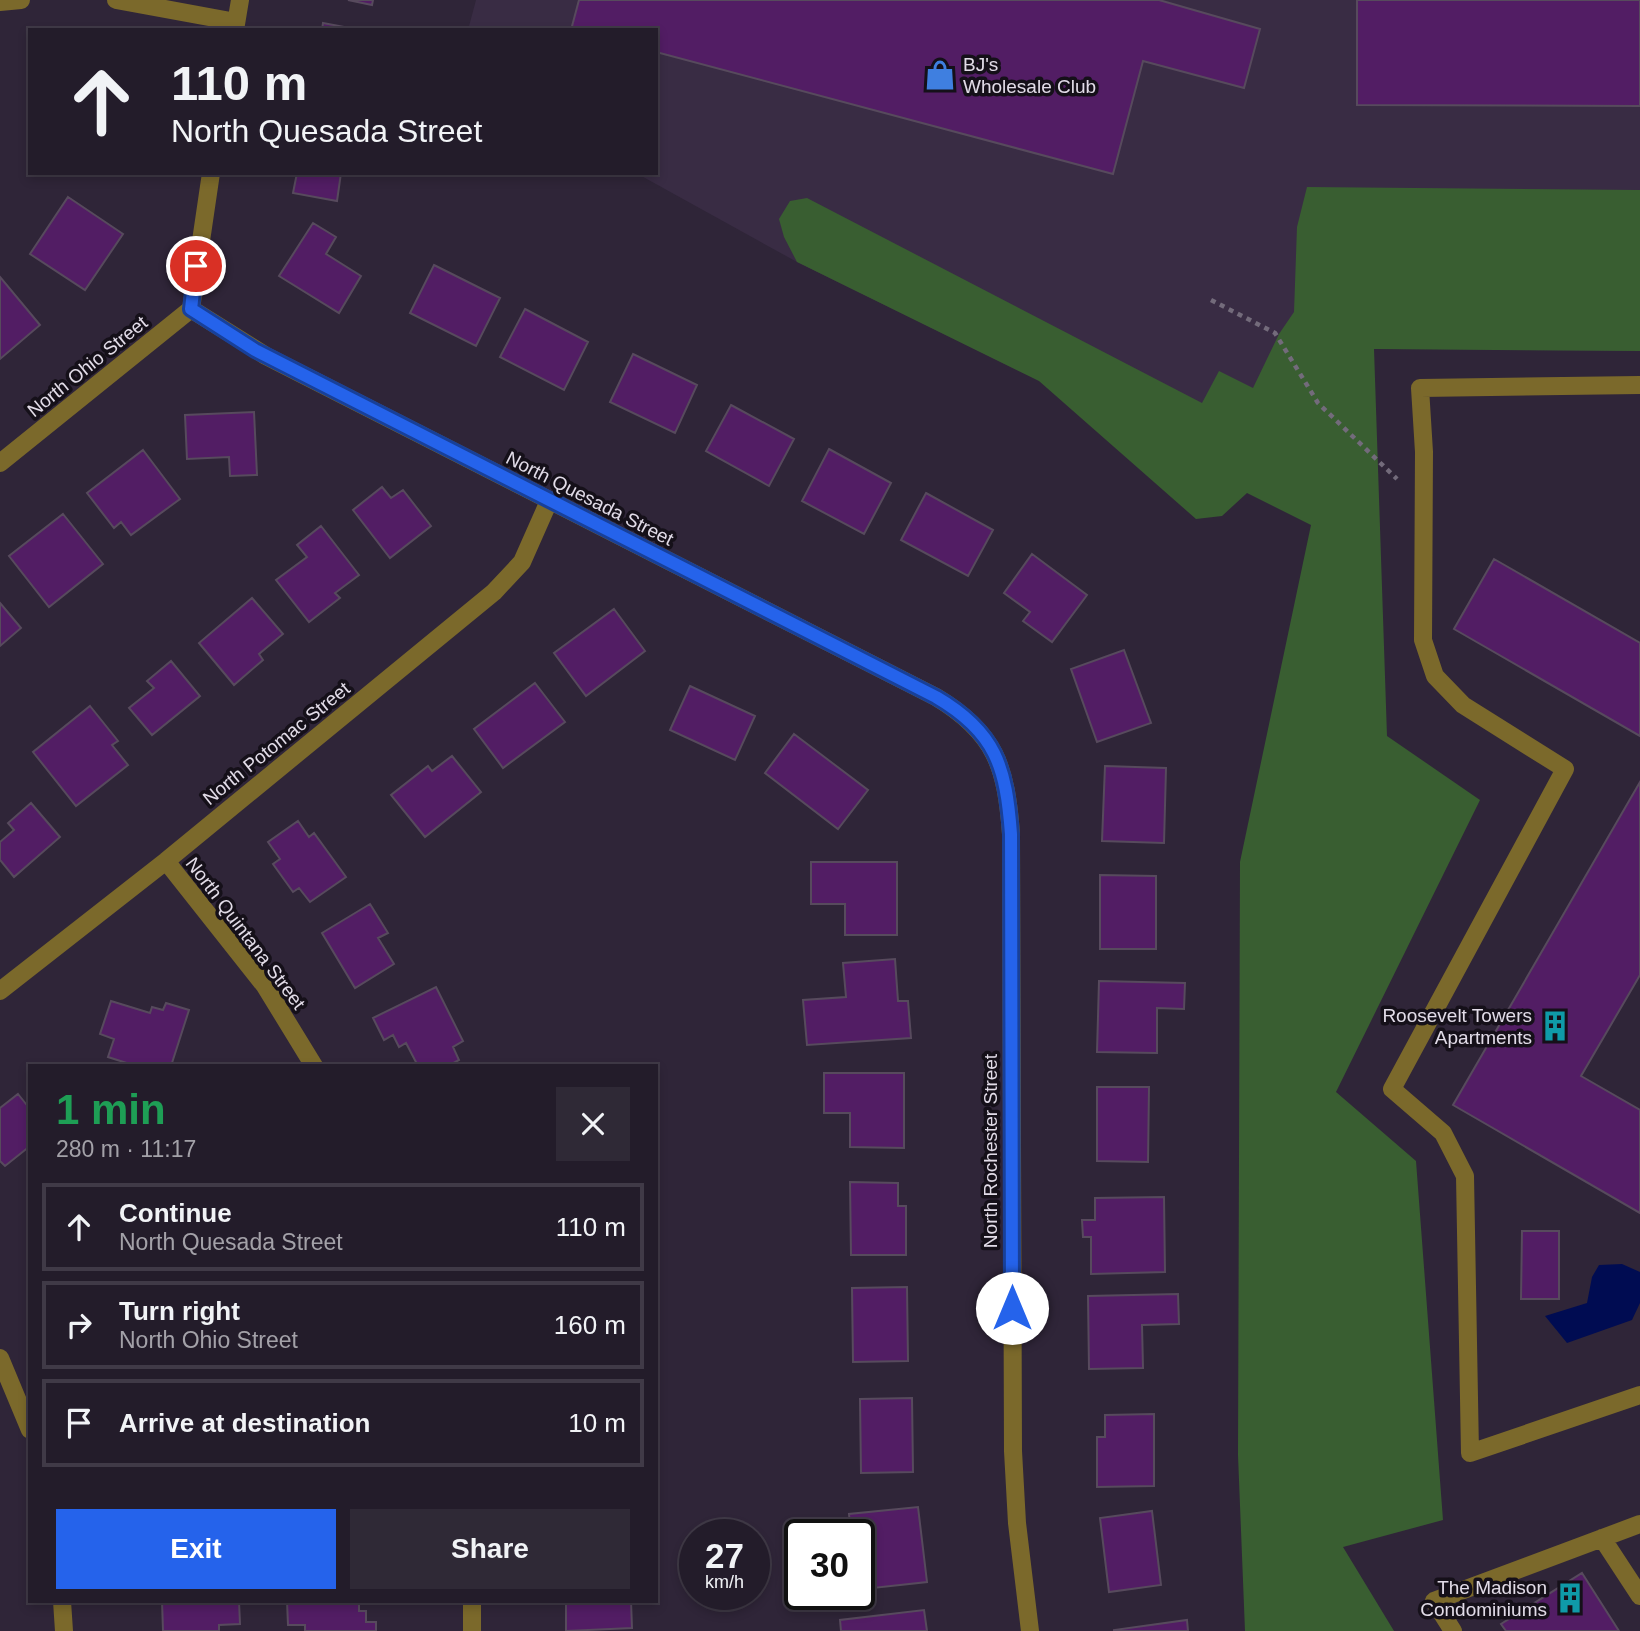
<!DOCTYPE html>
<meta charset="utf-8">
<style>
:root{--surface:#231c2a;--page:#2f2936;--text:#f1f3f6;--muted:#a3a1a8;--line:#403a47;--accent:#2563eb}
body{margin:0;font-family:Arial,sans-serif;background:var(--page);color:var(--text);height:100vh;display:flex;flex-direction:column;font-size:26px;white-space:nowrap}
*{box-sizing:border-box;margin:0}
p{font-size:23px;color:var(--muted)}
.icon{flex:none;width:38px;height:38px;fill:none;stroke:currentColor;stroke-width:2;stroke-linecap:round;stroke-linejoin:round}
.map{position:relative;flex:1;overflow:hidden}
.panel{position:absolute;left:28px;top:1064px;width:630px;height:539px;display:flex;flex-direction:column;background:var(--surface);border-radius:0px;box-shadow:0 4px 10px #0003,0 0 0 2px var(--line)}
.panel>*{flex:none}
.hud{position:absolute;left:28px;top:28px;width:630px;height:147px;border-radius:0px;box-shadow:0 4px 10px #0003,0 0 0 2px var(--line);background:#231c2a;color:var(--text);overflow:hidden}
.speed{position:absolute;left:679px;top:1519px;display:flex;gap:14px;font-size:35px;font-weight:700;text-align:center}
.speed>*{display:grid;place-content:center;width:91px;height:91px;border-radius:50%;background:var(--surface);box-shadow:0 4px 10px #0003,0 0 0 2px var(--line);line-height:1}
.speed small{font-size:18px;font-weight:400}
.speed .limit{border:4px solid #111;border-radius:10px;background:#fff;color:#111}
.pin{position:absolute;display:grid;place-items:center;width:60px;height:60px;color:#fff;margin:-30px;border:4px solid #fff;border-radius:50%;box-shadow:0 2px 7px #0007}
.me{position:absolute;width:77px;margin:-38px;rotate:0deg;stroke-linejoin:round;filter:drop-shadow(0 0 5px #0008)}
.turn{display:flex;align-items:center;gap:24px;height:147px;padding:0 28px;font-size:32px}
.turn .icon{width:91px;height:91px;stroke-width:2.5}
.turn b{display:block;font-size:49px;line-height:60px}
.round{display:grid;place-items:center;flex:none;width:74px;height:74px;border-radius:0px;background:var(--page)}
.summary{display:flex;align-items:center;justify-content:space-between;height:119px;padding:0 28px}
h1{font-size:42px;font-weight:800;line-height:52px;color:#1e9e55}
.button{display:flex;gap:14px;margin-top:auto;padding:14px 28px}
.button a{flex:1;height:80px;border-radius:0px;background:var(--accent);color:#fff;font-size:28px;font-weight:800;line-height:80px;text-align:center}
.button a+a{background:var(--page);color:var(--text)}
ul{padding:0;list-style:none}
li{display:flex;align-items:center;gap:21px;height:88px;margin:0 14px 10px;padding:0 14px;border:4px solid var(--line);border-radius:0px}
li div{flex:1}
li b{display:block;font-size:26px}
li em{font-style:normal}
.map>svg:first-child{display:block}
.built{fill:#392c44}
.green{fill:#395e31}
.water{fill:#000c52}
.building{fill:#521d64;stroke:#574a5d;stroke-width:2}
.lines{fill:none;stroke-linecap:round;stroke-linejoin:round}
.path{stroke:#736b7b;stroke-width:4.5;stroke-dasharray:5 5;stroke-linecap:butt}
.minor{stroke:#7b692b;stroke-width:18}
.route-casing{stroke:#184099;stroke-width:18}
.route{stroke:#2563eb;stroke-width:12}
.labels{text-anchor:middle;stroke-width:7;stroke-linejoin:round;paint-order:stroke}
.poi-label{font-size:19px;fill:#e2dce8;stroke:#151019;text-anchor:end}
.street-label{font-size:19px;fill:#e2dce8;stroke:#151019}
</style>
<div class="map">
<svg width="1640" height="1631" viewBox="0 0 1640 1631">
<rect width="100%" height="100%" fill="#2f2538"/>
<path class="built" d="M476,0h1164v351l-315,-3 3,174 -531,-260 -161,-89h20v-143h-188z"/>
<path class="green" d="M1307,187l333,3v161l-266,-2 13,387 93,64 -144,292 80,69 27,359 -100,27 51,84h-149l-7,-176 2,-593 71,-337 -64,-32 -25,23 -26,3 -157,-138 -242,-119 -13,-25 -5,-18 11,-18 17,-3 395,205 17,-32 34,17 26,-54 15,-22 3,-85z"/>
<path class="water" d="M1622,1264l18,8v31l-8,17 -65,23 -22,-27 42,-13 5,-26 7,-12z"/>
<path class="building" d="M348,0h25l-1,5z
M579,0h580l101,29 -16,59 -101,-27 -30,113 -457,-122v-22h-85z
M1357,0h283v106l-283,-1z
M323,23l37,7h-38z
M297,173h44l-4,28 -44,-8z
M68,197l55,37 -38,56 -55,-36z
M313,223l23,14 -10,17 35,22 -22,37 -60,-37z
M434,265l66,33 -24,48 -66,-33z
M0,277l40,48 -40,34z
M525,309l63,33 -24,48 -64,-33z
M633,354l64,31 -22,48 -65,-31z
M731,405l63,34 -25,47 -63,-35z
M254,412l3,63 -27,1 -1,-19 -42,2 -2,-44z
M829,449l62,34 -27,51 -62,-33z
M143,450l37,49 -49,36 -10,-13 -7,6 -27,-35z
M382,487l9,11 12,-8 28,36 -41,32 -37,-48z
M926,493l67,37 -25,46 -67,-36z
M63,514l40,50 -54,43 -40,-51z
M321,526l38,49 -24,18 5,5 -31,24 -33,-42 31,-23 -10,-12z
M1032,554l55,41 -35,47 -29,-21 7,-9 -26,-19z
M1494,559l146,84v93l-186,-107z
M252,598l31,36 -24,20 4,6 -29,25 -35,-42z
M0,603l21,25 -21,18z
M614,609l31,42 -59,45 -32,-43z
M1124,650l27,73 -54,19 -26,-73z
M171,661l29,35 -48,39 -23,-27 25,-20 -7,-7z
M535,683l30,39 -62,46 -29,-39z
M690,686l65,30 -20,44 -65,-30z
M90,706l28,35 -6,4 16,20 -52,41 -43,-54z
M794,734l74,56 -30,39 -73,-56z
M452,756l29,36 -56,45 -34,-42 37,-29 4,5z
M1105,766l61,2 -2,75 -62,-2z
M1640,782v193l-59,101 59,34v103l-187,-108z
M31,803l29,34 -46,40 -14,-17v-18l14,-12 -6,-7z
M298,821l11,16 5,-4 32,44 -36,25 -11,-14 -6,4 -20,-28 7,-5 -12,-17z
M811,862h86v73h-52v-31h-34z
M1100,875l56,1v73h-56z
M370,904l18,29 -10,5 16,26 -39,24 -33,-55z
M895,959l3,42h10l3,37 -104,7 -4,-45 43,-3 -3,-34z
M1099,981l86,2 -1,26 -27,-1v45l-60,-1z
M436,987l27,54 -10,6 6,13 -11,6h-30l-12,-23 -7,4 -6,-12 -9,5 -11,-22z
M111,1001l39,12 2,-6 11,3 3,-7 23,7 -18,56h-35l-28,-9 6,-18 -14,-5z
M824,1073h80v75l-54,-1v-34h-26z
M1097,1087h52l-1,75 -51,-1z
M18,1094l12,15v37l-25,20 -5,-5v-53z
M850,1182l48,1v23h8v49h-55z
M1164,1197l1,75 -74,2v-37h-8l-1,-17h13v-22z
M1522,1231h37v68h-38z
M907,1287l1,74 -55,1 -1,-74z
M1178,1294l1,30 -37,1 1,43 -54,1 -1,-73z
M912,1398l1,74 -52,1 -1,-74z
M1154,1414v72l-57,1v-50h8v-22z
M918,1507l9,75 -54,6 -4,-34 -10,1v-20h-8l-2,-21z
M1152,1511l9,74 -52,7 -9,-74z
M1582,1573l37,58h-113l-5,-7z
M162,1601h77l1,23 -21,1v6h-56z
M287,1601h72v10h7v11h10v9h-71v-6h-17z
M566,1601h65l1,27 -66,3z
M924,1610l3,21h-86l-1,-11z
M1187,1620l1,11h-74v-1z"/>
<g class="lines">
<path class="path" d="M1211,300l64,33 43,70 79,76"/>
<path class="minor" d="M116,0l120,22
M0,2l21,-2
M235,30l5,-30
M191,309l75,47 670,341c60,36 70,70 75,137l2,617 4,72 13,108
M1640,385l-220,3 4,64 -1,188 12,36 28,29 102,64 -173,320 51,44 22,43 5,277 170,-58
M0,463l191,-154 20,-136
M166,861l99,125 49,80
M0,991l166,-130 328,-269 28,-30 27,-61
M0,1358l30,72
M1602,1538l38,58
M62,1601l2,30
M472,1601v30
M1453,1631l-19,-30 206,-77"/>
</g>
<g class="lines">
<g class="route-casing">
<path id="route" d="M196,266l-5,43 64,41 681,347c60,35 70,70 75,137l1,474"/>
</g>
<use href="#route" class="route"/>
</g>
<defs>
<g id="shop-bare" transform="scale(2.415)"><path d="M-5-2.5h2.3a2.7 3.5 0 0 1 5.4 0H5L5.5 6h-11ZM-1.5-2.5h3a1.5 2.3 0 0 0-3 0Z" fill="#3f7fe0" stroke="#151019" stroke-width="2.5" paint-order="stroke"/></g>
<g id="building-bare" transform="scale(2.415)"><path d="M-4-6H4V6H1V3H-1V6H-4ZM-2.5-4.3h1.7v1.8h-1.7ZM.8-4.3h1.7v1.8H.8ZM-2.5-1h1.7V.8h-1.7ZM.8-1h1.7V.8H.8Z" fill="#0f9aa8" stroke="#151019" stroke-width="2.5" paint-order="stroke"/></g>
</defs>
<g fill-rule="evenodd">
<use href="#shop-bare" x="940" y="75"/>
<use href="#building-bare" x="1555" y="1026"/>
<use href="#building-bare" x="1570" y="1598"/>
</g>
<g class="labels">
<g class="poi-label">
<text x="963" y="71" text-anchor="start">BJ's<tspan x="963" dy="22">Wholesale Club</tspan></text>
<text x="1532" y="1022">Roosevelt Towers<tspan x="1532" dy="22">Apartments</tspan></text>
<text x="1547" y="1594">The Madison<tspan x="1547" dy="22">Condominiums</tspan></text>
</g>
<g class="street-label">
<text transform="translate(87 366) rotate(-39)" y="7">North Ohio Street</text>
<text transform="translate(590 498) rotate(27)" y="7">North Quesada Street</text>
<text transform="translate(276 743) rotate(-39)" y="7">North Potomac Street</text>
<text transform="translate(246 933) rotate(53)" y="7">North Quintana Street</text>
<text transform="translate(990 1151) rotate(-90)" y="7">North Rochester Street</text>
</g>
</g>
</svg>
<div class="speed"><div>27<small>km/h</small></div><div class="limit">30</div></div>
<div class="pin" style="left:196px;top:266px;background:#d93025"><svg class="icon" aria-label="arrive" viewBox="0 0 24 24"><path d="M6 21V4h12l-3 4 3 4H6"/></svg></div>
<svg class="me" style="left:1012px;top:1308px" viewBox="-20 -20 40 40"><circle r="19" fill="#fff"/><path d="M0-13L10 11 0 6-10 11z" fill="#2563eb"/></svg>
<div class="hud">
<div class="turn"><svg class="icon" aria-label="ahead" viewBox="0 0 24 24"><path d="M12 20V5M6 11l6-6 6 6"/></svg><div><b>110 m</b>North Quesada Street</div></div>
</div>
<section class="panel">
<div class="summary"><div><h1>1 min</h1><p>280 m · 11:17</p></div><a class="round"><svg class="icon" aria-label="close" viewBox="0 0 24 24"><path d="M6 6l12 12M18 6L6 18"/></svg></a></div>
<ul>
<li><svg class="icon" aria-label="ahead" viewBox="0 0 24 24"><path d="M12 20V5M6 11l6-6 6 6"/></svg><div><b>Continue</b><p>North Quesada Street</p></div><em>110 m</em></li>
<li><svg class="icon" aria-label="right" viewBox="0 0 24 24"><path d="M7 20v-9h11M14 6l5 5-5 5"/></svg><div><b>Turn right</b><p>North Ohio Street</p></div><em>160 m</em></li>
<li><svg class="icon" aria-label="arrive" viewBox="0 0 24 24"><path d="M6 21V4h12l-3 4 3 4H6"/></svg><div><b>Arrive at destination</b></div><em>10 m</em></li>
</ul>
<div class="button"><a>Exit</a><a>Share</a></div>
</section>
</div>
